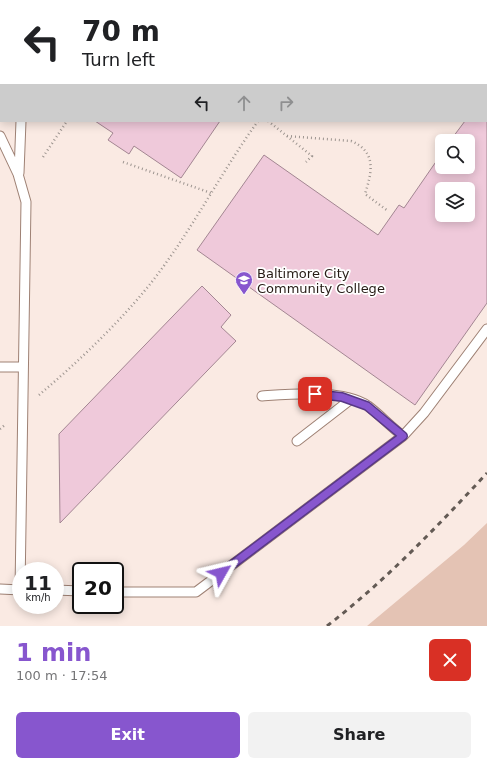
<!DOCTYPE html>
<meta charset="utf-8">
<style>
:root{--surface:#fff;--page:#f2f2f2;--text:#202124;--muted:#757577;--accent:#8756ce}
body{margin:0;font-family:"DejaVu Sans",sans-serif;background:var(--page);color:var(--text);height:100vh;display:flex;flex-direction:column;font-size:15px;white-space:nowrap}
*{box-sizing:border-box;margin:0}
p{font-size:13px;color:var(--muted)}
.icon{flex:none;width:22px;height:22px;fill:none;stroke:currentColor;stroke-width:2;stroke-linecap:round;stroke-linejoin:round}
.map{position:relative;height:626px;overflow:hidden}
.panel{display:flex;flex-direction:column;background:var(--surface);flex:1}
.panel>*{flex:none}
.hud{position:absolute;left:0px;top:0px;width:487px;height:122px;box-shadow:0 2px 10px #0003;background:#fff;color:var(--text);overflow:hidden}
.controls{position:absolute;left:435px;top:134px;display:grid;gap:8px}
.controls a{display:grid;place-items:center;width:40px;height:40px;border-radius:6px;background:var(--surface);box-shadow:0 2px 10px #0003;font-size:20px}
.speed{position:absolute;left:12px;top:562px;display:flex;gap:8px;font-size:20px;font-weight:700;text-align:center}
.speed>*{display:grid;place-content:center;width:52px;height:52px;border-radius:50%;background:var(--surface);box-shadow:0 2px 10px #0003;line-height:1}
.speed small{font-size:10px;font-weight:400}
.speed .limit{border:2px solid #111;border-radius:6px;background:#fff;color:#111}
.pin{position:absolute;display:grid;place-items:center;width:34px;height:34px;color:#fff;margin:-17px;border-radius:8px;box-shadow:0 2px 6px #0006}
.me{position:absolute;width:44px;margin:-22px;rotate:53deg;stroke-linejoin:round;filter:drop-shadow(0 0 3px #0008)}
.turn{display:flex;align-items:center;gap:14px;height:84px;padding:0 16px;font-size:18px}
.turn .icon{width:52px;height:52px;stroke-width:2.5}
.turn b{display:block;font-size:28px;line-height:34px}
.lanes{display:flex;align-items:center;height:38px;padding:0 16px;background:#0003;justify-content:center;gap:20px;direction:ltr}
.lanes .off{opacity:.35}
.round{display:grid;place-items:center;flex:none;width:42px;height:42px;border-radius:6px;background:var(--page)}
.headline{display:flex;align-items:center;justify-content:space-between;height:68px;padding:0 16px}
h1{font-size:24px;font-weight:700;line-height:30px;color:var(--accent)}
.primary-button{display:flex;gap:8px;margin-top:auto;padding:8px 16px}
.primary-button a{flex:1;height:46px;border-radius:6px;background:var(--accent);color:#fff;font-size:16px;font-weight:700;line-height:46px;text-align:center}
.primary-button a+a{background:var(--page);color:var(--text)}
.map>svg:first-child{display:block}
.built{fill:#faeae3;fill-rule:evenodd}
.green{fill:#e4c3b4}
.building{fill:#efc9da;stroke:#a38692;fill-rule:evenodd}
.lines{fill:none;stroke-linecap:round;stroke-linejoin:round}
.lane-casing{stroke:#9e8174;stroke-width:11}
.path{stroke:#9d9590;stroke-width:2.5;stroke-dasharray:1 3;stroke-linecap:butt}
.lane{stroke:#fff;stroke-width:9}
.rail{stroke:#635a54;stroke-width:3;stroke-dasharray:5 5;stroke-linecap:butt}
.route-casing{stroke:#583886;stroke-width:10}
.route{stroke:#8756ce;stroke-width:7}
.labels{text-anchor:middle;stroke-width:3.5;stroke-linejoin:round;paint-order:stroke}
.poi-label{font-size:13px;fill:#261b15;stroke:#fff;text-anchor:start}
</style>
<div class="map">
<svg width="487" height="626" viewBox="0 0 487 626">
<rect width="100%" height="100%" fill="#fdf6f3"/>
<path class="built" d="M0,0h487v604l-25,22h-462zM1,1h485v120h-485zM442,141h26v26h-26zM442,189h26v26h-26zM21,571h34v34h-34zM81,571h34v34h-34z"/>
<path class="green" d="M487,523v103h-120l97,-81z"/>
<path class="building" d="M95,121h125l-39,57 -47,-32 -5,8 -21,-14 5,-7z
M465,121h22v182l-72,102 -218,-155 67,-95 114,80 21,-30 5,3 38,-55v14h26v-26h-18zM442,189h26v26h-26z
M202,286l29,29 -10,12 15,14 -176,182 -1,-89z"/>
<g class="lines">
<g class="lane-casing">
<path id="lane" d="M0,136l18,38 8,28 -6,388
M19,173l2,-52
M0,367h22
M262,396c29,-2 81,-7 106,10 12,9 23,21 35,30
M297,441l53,-41
M0,589l21,1
M55,590l26,1
M115,592h81l207,-156 21,-23 63,-84"/>
</g>
<path class="path" d="M183,0l1,1
M263,0v1
M148,1l1,-1
M294,1v-1
M367,1l1,-1
M268,121l44,35 -6,6
M287,136l64,5c26,11 21,31 14,53l23,17
M43,157l24,-36
M123,162l88,31
M39,395c40,-34 79,-71 112,-112 40,-51 69,-109 107,-162
M0,429l6,-5"/>
<use href="#lane" class="lane"/>
<path class="rail" d="M327,626c58,-45 110,-99 160,-153"/>
</g>
<g class="lines">
<g class="route-casing">
<path id="route" d="M221,573l182,-137 -36,-30 -25,-9 -27,-3"/>
</g>
<use href="#route" class="route"/>
</g>
<defs>
<g id="university-pin" transform="scale(0.9)"><path d="M0 17L-7.5 6A9.5 9.5 0 1 1 7.5 6Z" fill="#8756ce" stroke="#fff"/><path d="M0-5L7-2L0 1L-7-2ZM-4 1L0 2.5L4 1V4Q0 6-4 4Z" fill="#fff"/></g>
</defs>
<g fill-rule="evenodd">
<use href="#university-pin" x="244" y="280"/>
</g>
<g class="labels">
<g class="poi-label">
<text x="257" y="278">Baltimore City<tspan x="257" dy="15">Community College</tspan></text>
</g>
</g>
</svg>
<div class="controls">
<a><svg class="icon" aria-label="search" viewBox="0 0 24 24"><circle cx="10" cy="10" r="6"/><path d="M15 15l6 6"/></svg></a>
<a><svg class="icon" aria-label="layers" viewBox="0 0 24 24"><path d="M12 4l9 5-9 5-9-5zM3 14l9 5 9-5"/></svg></a>
</div>
<div class="speed"><div>11<small>km/h</small></div><div class="limit">20</div></div>
<div class="pin" style="left:315px;top:394px;background:#d93025"><svg class="icon" aria-label="arrive" viewBox="0 0 24 24"><path d="M6 21V4h12l-3 4 3 4H6"/></svg></div>
<svg class="me" style="left:221px;top:573px" viewBox="-20 -20 40 40"><path d="M0-17L14 15 0 8-14 15z" fill="#8756ce" stroke="#fff" stroke-width="4"/></svg>
<div class="hud">
<div class="turn"><svg class="icon" aria-label="left" viewBox="0 0 24 24"><path d="M17 20v-9H6M10 6l-5 5 5 5"/></svg><div><b>70 m</b>Turn left</div></div>
<div class="lanes"><svg class="icon" aria-label="left" viewBox="0 0 24 24"><path d="M17 20v-9H6M10 6l-5 5 5 5"/></svg><svg class="icon off" aria-label="ahead" viewBox="0 0 24 24"><path d="M12 20V5M6 11l6-6 6 6"/></svg><svg class="icon off" aria-label="right" viewBox="0 0 24 24"><path d="M7 20v-9h11M14 6l5 5-5 5"/></svg></div>
</div>
</div>
<section class="panel">
<div class="headline"><div><h1>1 min</h1><p>100 m · 17:54</p></div><a class="round" style="background:#d93025;color:#fff"><svg class="icon" aria-label="close" viewBox="0 0 24 24"><path d="M6 6l12 12M18 6L6 18"/></svg></a></div>
<div class="primary-button"><a>Exit</a><a>Share</a></div>
</section>
